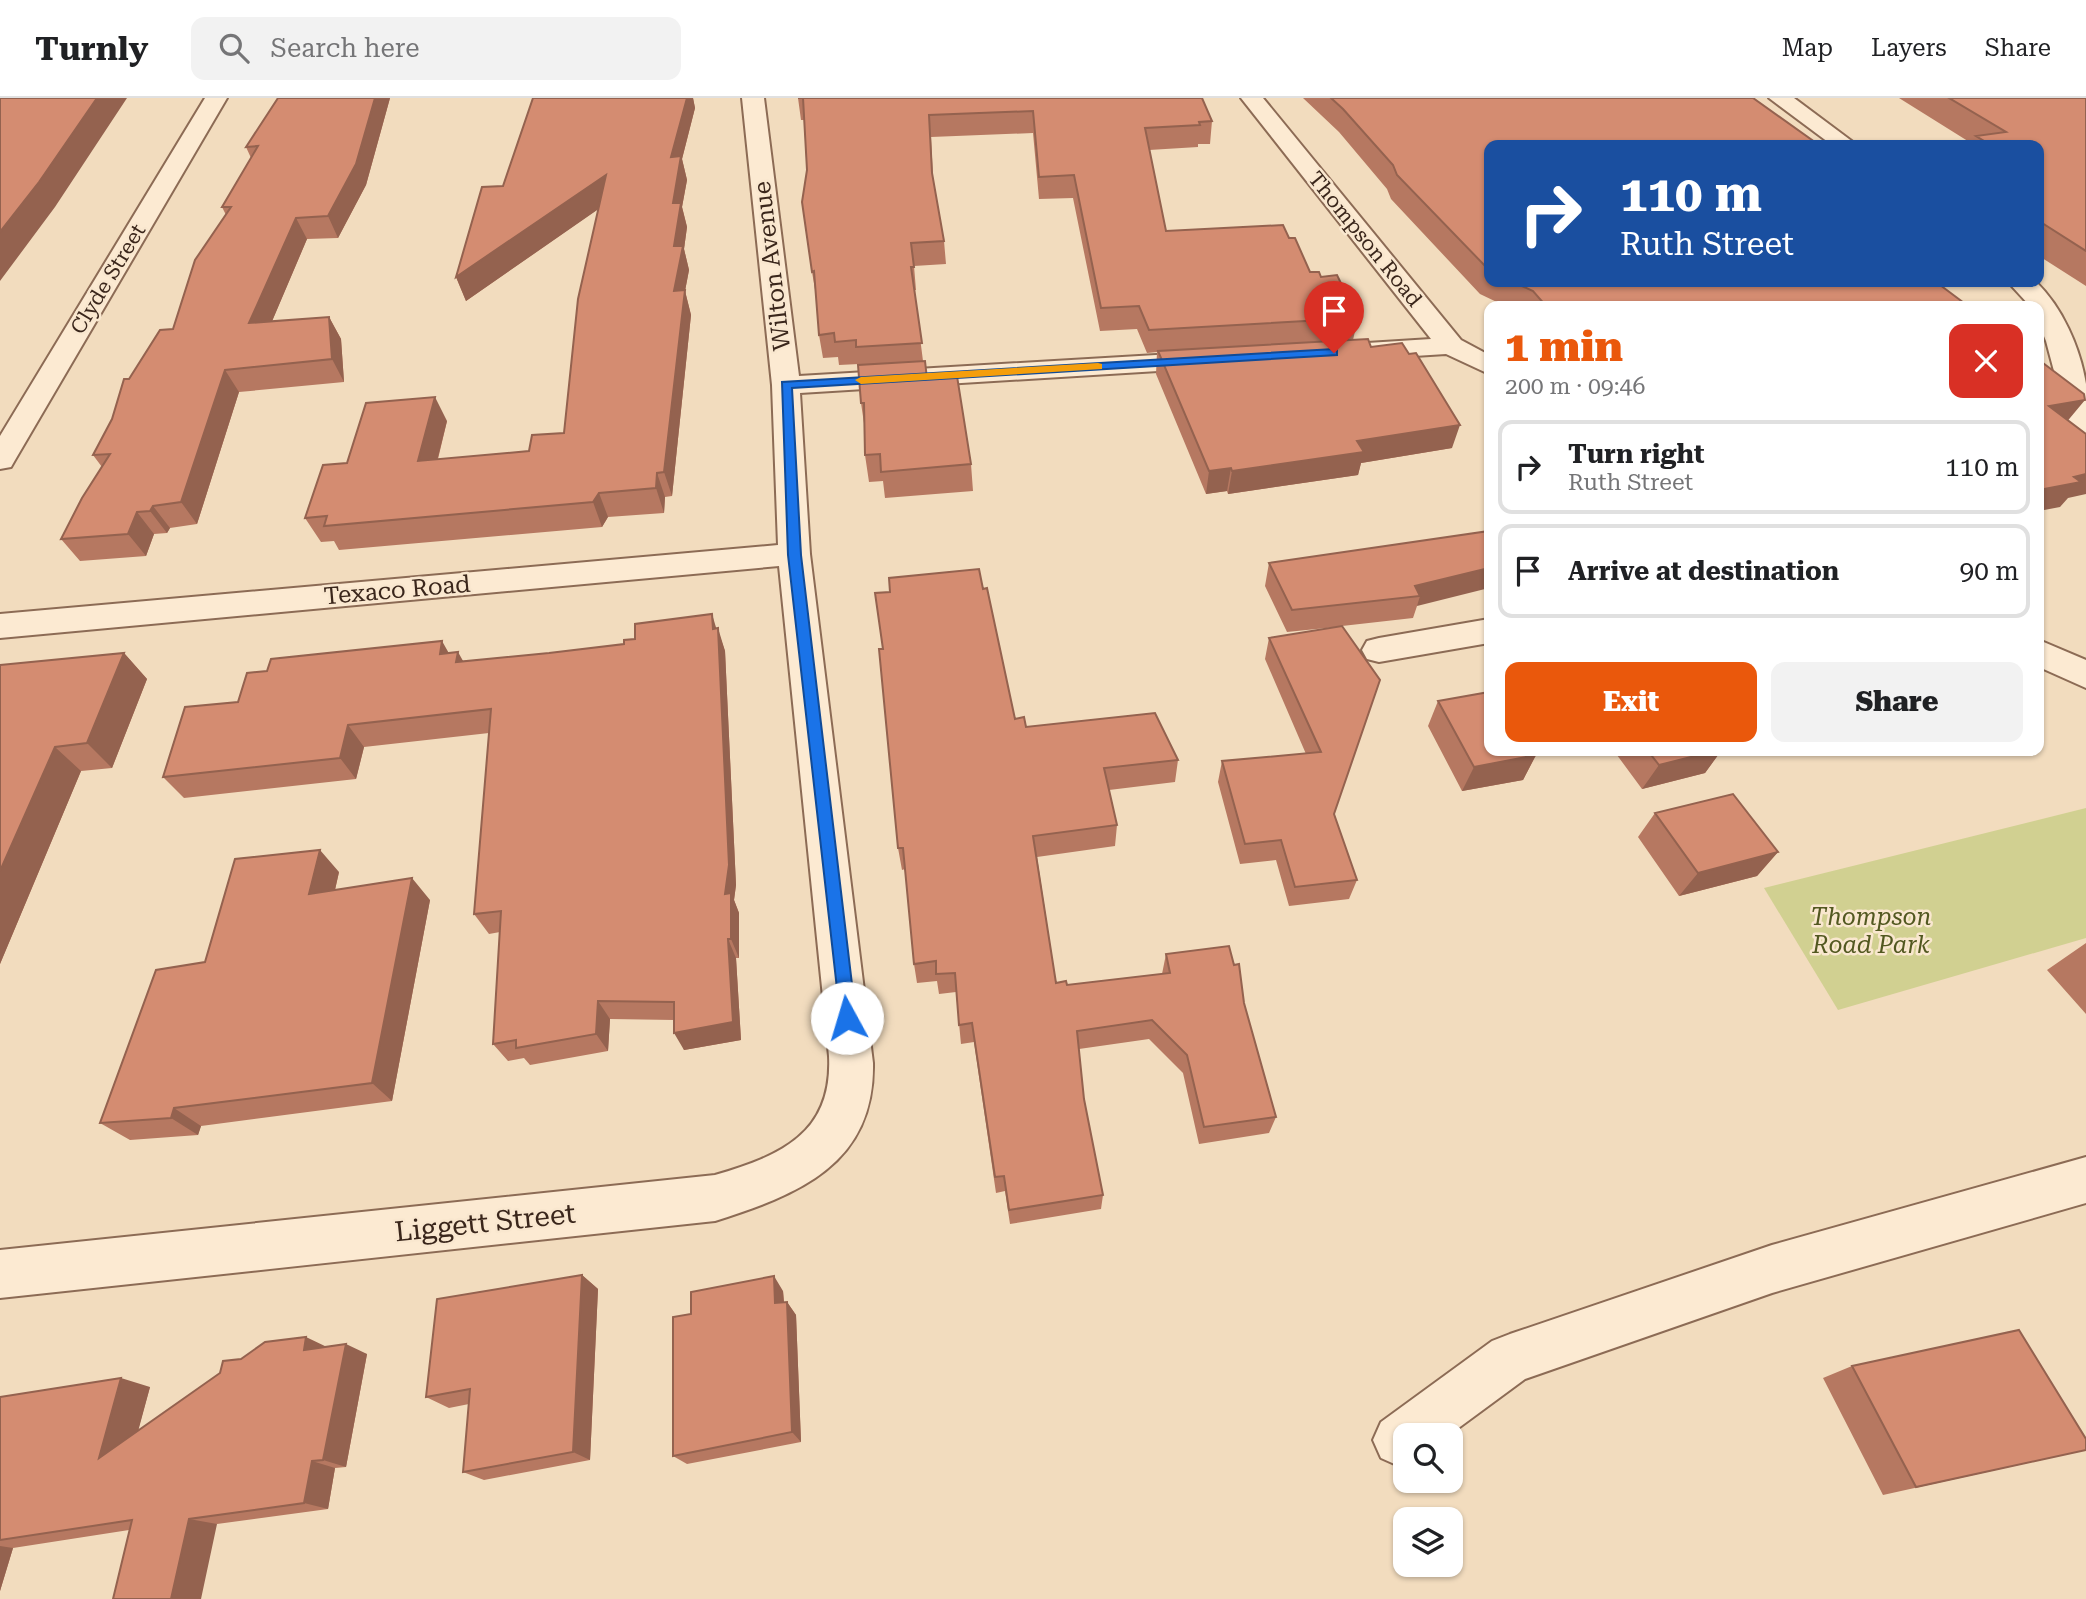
<!DOCTYPE html>
<meta charset="utf-8">
<style>
:root{--surface:#fff;--page:#f2f2f2;--text:#202124;--muted:#757577;--line:#e0e0e0;--accent:#ea580c}
body{margin:0;font-family:"Roboto Serif",serif;background:var(--page);color:var(--text);height:100vh;display:flex;flex-direction:column;font-size:26px;white-space:nowrap}
*{box-sizing:border-box;margin:0}
p{font-size:23px;color:var(--muted)}
.icon{flex:none;width:38px;height:38px;fill:none;stroke:currentColor;stroke-width:2;stroke-linecap:round;stroke-linejoin:round}
.map{position:relative;flex:1;overflow:hidden}
.panel{position:absolute;left:1484px;top:203px;width:560px;height:455px;display:flex;flex-direction:column;background:var(--surface);border-radius:14px;box-shadow:0 2px 5px #0004}
.panel>*{flex:none}
.guide{position:absolute;left:1484px;top:42px;width:560px;height:147px;border-radius:14px;box-shadow:0 2px 5px #0004;background:#1a4fa0;color:#fff;overflow:hidden}
.controls{position:absolute;left:1393px;top:1325px;display:grid;gap:14px}
.controls a{display:grid;place-items:center;width:70px;height:70px;border-radius:14px;background:var(--surface);box-shadow:0 2px 5px #0004;font-size:35px}
.pin{position:absolute;display:grid;place-items:center;width:60px;height:60px;color:#fff;margin:-72px -30px;border-radius:50% 50% 50% 0;rotate:-45deg;box-shadow:0 0 7px #0007}
.pin .icon{rotate:45deg}
.me{position:absolute;width:77px;margin:-38px;rotate:354deg;stroke-linejoin:round;filter:drop-shadow(0 0 5px #0008)}
.turn{display:flex;align-items:center;gap:24px;height:147px;padding:0 21px;font-size:32px}
.turn .icon{width:91px;height:91px;stroke-width:2.5}
.turn b{display:block;font-size:49px;line-height:60px}
.round{display:grid;place-items:center;flex:none;width:74px;height:74px;border-radius:14px;background:var(--page)}
.overview{display:flex;align-items:center;justify-content:space-between;height:119px;padding:0 21px}
h1{font-size:42px;font-weight:800;line-height:52px;color:var(--accent)}
.primary-button{display:flex;gap:14px;margin-top:auto;padding:14px 21px}
.primary-button a{flex:1;height:80px;border-radius:14px;background:var(--accent);color:#fff;font-size:28px;font-weight:800;line-height:80px;text-align:center}
.primary-button a+a{background:var(--page);color:var(--text)}
ul{padding:0;list-style:none}
li{display:flex;align-items:center;gap:21px;height:94px;margin:0 14px 10px;padding:0 7px;border:4px solid var(--line);border-radius:14px}
li div{flex:1}
li b{display:block;font-size:26px}
li em{font-style:normal}
header{display:flex;align-items:center;gap:42px;box-sizing:border-box;height:98px;padding:0 35px;background:var(--surface);border-bottom:2px solid var(--line)}
header strong{font-size:33px}
nav{display:flex;gap:38px;margin-inline-start:auto;font-size:24px}
.search{width:490px;height:63px;background:var(--page);display:flex;align-items:center;gap:18px;box-sizing:border-box;padding:0 24px;border-radius:14px;color:var(--muted);font-size:26px}
.map>svg:first-child{display:block}
.green{fill:#d1d091}
.lines{fill:none;stroke-linecap:round;stroke-linejoin:round}
.minor-casing{stroke:#8c6b55;stroke-width:4}
.minor{fill:#fcead2;fill-rule:evenodd}
.wall{fill:#b67861}
.shaded-wall{fill:#94624f}
.building{fill:#d48c71;stroke:#94624f;stroke-width:2}
.route{fill:#1a73e8;stroke:#114b97;stroke-width:2}
.slow{fill:#f59e0b}
.labels{text-anchor:middle;stroke-width:5;stroke-linejoin:round;paint-order:stroke}
.far-street-label{font-size:21px;fill:#3a261b;stroke:#f9e7cf}
.street-label{font-size:24px;fill:#3a261b;stroke:#f9e7cf}
.park-label{font-size:24px;font-style:italic;fill:#525820;stroke:#f9e7cf}
.near-street-label{font-size:28px;fill:#3a261b;stroke:#f9e7cf}
</style>
<header>
<strong>Turnly</strong>
<div class="search"><svg class="icon" aria-label="search" viewBox="0 0 24 24"><circle cx="10" cy="10" r="6"/><path d="M15 15l6 6"/></svg>Search here</div>
<nav><a>Map</a><a>Layers</a><a>Share</a></nav>
</header>
<div class="map">
<svg width="2086" height="1501" viewBox="0 0 2086 1501">
<rect width="100%" height="100%" fill="#f2dcbe"/>
<path class="green" d="M2086,710v130l-248,72 -74,-122z"/>
<g class="lines">
<g class="minor-casing">
<path id="minor" d="M205,0h22l-212,362 -4,7 -11,2v-33z
M742,0h22l35,278 408,-24 10,2 4,6 -4,6 -10,2 -407,25 10,161 63,509c2,102 -76,132 -158,158l-715,77v-48l715,-75c65,-19 118,-41 114,-119l-50,-490 -779,72v-24l778,-69 -6,-160z
M1241,0h22l198,242 28,15v19l-43,-20 -95,6 -10,-2 -4,-6 4,-6 10,-2 80,-5z
M1769,0h25l63,47h-25z
M2008,184h28c26,25 44,65 50,102 0,19 0,41 0,60l-10,-3 -5,-6 -25,-94 -7,-17v-18h-9z
M1489,521v24l-110,19 -12,-3 -5,-9 5,-9 12,-3z
M2039,542l47,20v28l-47,-21z
M2086,1059v46l-314,90 -247,86 -76,56h-44v28l-6,3 -18,-8 -8,-18 8,-18 111,-81 18,-7 262,-89z"/>
</g>
<use href="#minor" class="minor"/>
</g>
<path class="wall" d="M278,0h112l-24,87 -28,53 -31,1 -35,82 57,-4 12,22 3,43 -105,10 -42,132 -27,4 -3,5 -13,1 -8,22 -66,5 -19,-22 41,-72 -9,-12 19,-36 17,-40 44,-50 53,-114 -4,-8 29,-49 -5,-11z
M533,0h160l2,10 -13,51 5,21 -5,27 5,20 -3,22 5,21 -4,21 6,24 -19,181 -7,1 -1,16 -56,4 -6,10 -263,23 -5,-9 -13,1 -16,-24 42,-55 100,-42 -9,38 91,-8 35,-18 34,-224 -132,92 -10,-24 47,-91z
M798,0l414,23 -2,23h-12v3l-49,3 17,81 123,7 21,34 11,5 37,41 -5,22 18,7 81,101 -91,15 -3,12 -130,19 -1,-3 -21,3 -50,-120 1,-22 -10,1 -10,-24 -37,2 -27,-133 -34,1 -6,-66 -102,4 2,40 11,64 2,23 -32,2 2,24h-2l9,71 4,18 44,85 2,27 -88,7 -2,-17 -14,1 -4,-27v-25l-4,-27 -2,-39 -20,1 -1,-8 -15,1 -4,-23 -3,-40 -4,-23 -8,-152h-3z
M1303,0h450l-264,47v137h447l32,24h-463l-25,-12 -89,-95 -4,-10 -48,-57z
M1899,0h187v188l-47,-30v-111l-68,-2z
M1489,433l-72,75 -4,12 -71,8 -8,188 23,66 -8,19 -60,7 -13,-46 -36,4 -22,-82 4,-21 84,-7 -41,-95 4,-21 67,-11 -49,5 -22,-46 4,-23z
M983,491l32,130 11,8 152,33 -3,22 -66,8 8,35 -2,21 -78,11 19,126 11,2 95,-11 4,-20 78,49 32,114 -7,16 -70,11 -16,-71 -34,-34 -70,10 5,50 19,96 -2,14 -91,15 -5,-33 -9,2 -22,-151 -13,2 -5,-52 -17,2 -2,-13 -20,2 -3,-19 -9,-95 -3,1 -4,-22 -15,-199z
M717,530l8,23 11,234 -2,15 5,13v45h-3l5,82 -57,10 -10,-30 -64,-1 -2,32 -78,14 -6,-7 -16,3 -15,-17 7,-112 -11,2 -15,-20 15,-181 -125,14 -8,32 -172,19 -21,-21 75,-75 211,-49 14,8 86,-8 75,-9z
M124,555l23,26 -35,89 -31,3 -81,193v-299z
M1438,603l98,54 -13,25 -61,11 -34,-65z
M1614,653h107l-16,22 -63,16z
M1655,715l123,39 -21,24 -78,20 -41,-59z
M339,774l-4,18 95,10 -38,201 -191,25 -3,9 -68,5 -30,-17 105,-161z
M2086,845v71l-39,-44z
M582,1177l16,14 -8,171 -106,20 -21,-8 6,-68 -20,4 -23,-11z
M783,1193l1,11h3l9,13 5,127 -114,22 -14,-8 18,-142z
M326,1249l41,7 -21,113 -11,1 -7,41 -111,15 -88,6 -116,18 -13,43v-194l150,-10 -12,43z
M1852,1268l234,84 -203,45 -60,-117z"/>
<path class="shaded-wall" d="M97,0h30l-72,109 -55,74v-49z
M375,0h15l-24,87 -28,53 -10,-22z
M687,0h6l2,10 -13,51 5,21 -5,27 5,20 -3,22 5,21 -4,21 6,24 -19,181 -8,-24 10,-181 -1,-88 -2,-46z
M606,77l7,24 -147,102 -10,-24z
M296,120l11,21 -45,106 -13,-22z
M329,219l12,22 3,43 -12,-23z
M225,272l14,22 -42,132 -16,-22z
M435,299l12,24 -16,64 -13,-24z
M2085,302l-20,24 -16,-18z
M1460,327l-8,23 -91,15 -3,12 -130,19 4,-23 125,-30z
M1231,370l-4,23 -21,3 3,-23z
M657,375l8,24 -1,16 -8,-25z
M2086,376v20l-18,4 -8,9 -21,4v-21l35,-13z
M599,395l9,24 -6,10 -9,-25z
M153,408l17,22 -3,5 -17,-22z
M137,414l17,22 -8,22 -18,-22z
M1489,470v20l-72,18 3,-10 -5,-10z
M712,516l6,20v-6l7,23 11,234 -2,15 5,13v45l-8,-19 -6,-45z
M442,543l13,23 -15,-10z
M458,554l13,23 -15,-13z
M124,555l23,26 -35,89 -25,-25z
M348,627l16,22 -8,32 -16,-21z
M55,649l26,24 -81,193v-93z
M1715,653h6l-16,22 -63,16 17,-24z
M1536,657l-13,25 -61,11 12,-24z
M320,752l19,22 -10,44 -20,-22z
M1778,754l-21,24 -78,20 19,-23z
M412,780l18,22 -38,201 -20,-18z
M728,841l8,19 5,82 -57,10 -10,-17z
M598,903l12,18 -2,32 -12,-17z
M174,1010l27,18 -3,9 -27,-17z
M582,1177l16,14 -8,171 -17,-8z
M774,1178l9,15 2,25 -10,-13z
M787,1204l9,13 5,127 -9,-10z
M306,1239l23,11 -25,2z
M346,1246l21,10 -21,113 -23,-7z
M121,1280l29,9 -21,78 -30,-7z
M312,1363l23,7 -7,41 -24,-6z
M189,1421l28,5 -16,75h-30z
M0,1448l13,2 -13,43z"/>
<path class="building" d="M0,0h97l-58,84 -39,50z
M278,0h97l-19,66 -28,52 -32,2 -47,105 80,-6 3,42 -107,11 -44,132 -28,4 -3,5 -13,1 -9,22 -67,5 21,-41 28,-44 -17,1 19,-36 12,-40h5l31,-49 13,-1 22,-69 36,-53h-9l36,-61 -12,1z
M533,0h154l-16,59 10,-1 -8,47h8l-7,43h9l-9,45 11,-1 -21,182 -7,1 -1,15 -57,5 -6,9 -269,24 3,-10 -22,2 18,-53 24,-2 19,-60 69,-6 -17,64 111,-10 3,-16 32,-2 14,-134 28,-124 -150,102 26,-90 21,-1z
M798,0h404l10,23 -13,1 1,3 -55,3 21,103 117,-6 6,13h6l15,34h9l2,5 16,-2 21,43 -209,12 -10,-24 -38,2 -27,-133 -35,2 -6,-66 -104,4 3,58 12,68 -33,2 3,24h-3l11,76 -66,4v-7l-21,2 -1,-9 -15,2 -5,-64 -2,1 -10,-70 5,-32 -4,-72z
M1331,0h422l66,47h-330v125l-92,-95 -4,-10 -50,-56z
M1949,0h137v153l-47,-30v-76h-82l27,-4 -8,-5 30,-4z
M1513,184h423l32,24h-422l-13,-15z
M1368,241l3,8 31,-4 7,11 7,-1 44,72 -103,16 7,11 -132,19 -1,-3 -22,3 -51,-120z
M2039,262l45,34 1,6 -36,6 37,28v40l-12,3 7,5 -42,8z
M925,263l2,18 30,-3 14,88 -90,8 -1,-18 -15,1 -1,-52h-3l-3,-38z
M1489,433v37l-74,18 5,10 -128,14 -23,-47z
M979,471l4,20 4,-1 28,131 9,-2 2,10 129,-14 23,47 -74,8 13,57 -84,11 23,147 10,-2 1,4 103,-12 -4,-19 63,-8 5,19 5,-1 5,39 32,114 -72,10 -17,-72 -35,-35 -75,11 7,68 19,96 -94,15 -5,-34 -9,1 -23,-154 -13,2 -4,-52 -19,1v-13l-22,3 -11,-116h-5l-19,-199h4l-8,-56 15,-1 -1,-14z
M712,516l1,15 5,-1 11,237 -4,29 6,-1v46h-3l5,83 -59,11v-31l-76,-1 -2,33 -80,14v-8l-23,4 8,-133 -27,3 17,-205 -143,16 -8,33 -177,19 22,-70 53,-5 9,-29 20,-2 4,-12 171,-18 -2,13 18,-2 -2,10 93,-9 75,-9v-4l11,-1v-15z
M1342,528l38,54 -46,134 23,66 -62,7 -14,-47 -36,4 -23,-83 99,-9 -52,-114z
M124,555l-37,90 -32,4 -55,124v-206z
M1489,594v59h44l3,4 -62,12 -36,-66z
M1648,653h67l-56,14z
M1733,696l45,58 -80,21 -43,-60z
M320,752l-11,44 103,-16 -40,205 -198,25 -3,10 -71,5 56,-153 49,-8 30,-103z
M582,1177l-9,177 -110,20 7,-83 -44,8 11,-98z
M774,1178l1,27 12,-1 5,130 -119,24v-139l18,-3v-22z
M2019,1232l67,109v11l-170,37 -64,-121z
M306,1239l-2,13 42,-6 -23,116 -11,1 -8,42 -115,16 -18,80h-58l19,-79 -132,20v-143l121,-19 -22,80 121,-85 3,-12 18,-2 24,-17z"/>
<path class="route" d="M1334,251l3,1v5l-545,33 9,167 55,463 -9,8 -6,-2 -53,-469 -6,-173z"/>
<path class="slow" d="M1098,265l4,1v5l-241,15 -6,-4 6,-3z"/>
<g class="labels">
<g class="far-street-label">
<text transform="translate(1365 141) rotate(51)" y="7">Thompson Road</text>
<text transform="translate(108 181) rotate(-59)" y="7">Clyde Street</text>
</g>
<g class="street-label">
<text transform="translate(772 168) rotate(-97)" y="8">Wilton Avenue</text>
<text transform="translate(397 492) rotate(-5)" y="8">Texaco Road</text>
</g>
<g class="park-label">
<text x="1871" y="827">Thompson<tspan x="1871" dy="28">Road Park</tspan></text>
</g>
<g class="near-street-label">
<text transform="translate(485 1124) rotate(-6)" y="10">Liggett Street</text>
</g>
</g>
</svg>
<div class="controls">
<a><svg class="icon" aria-label="search" viewBox="0 0 24 24"><circle cx="10" cy="10" r="6"/><path d="M15 15l6 6"/></svg></a>
<a><svg class="icon" aria-label="layers" viewBox="0 0 24 24"><path d="M12 4l9 5-9 5-9-5zM3 14l9 5 9-5"/></svg></a>
</div>
<div class="pin" style="left:1334px;top:255px;background:#d93025"><svg class="icon" aria-label="arrive" viewBox="0 0 24 24"><path d="M6 21V4h12l-3 4 3 4H6"/></svg></div>
<svg class="me" style="left:847px;top:920px" viewBox="-20 -20 40 40"><circle r="19" fill="#fff"/><path d="M0-13L10 11 0 6-10 11z" fill="#1a73e8"/></svg>
<div class="guide">
<div class="turn"><svg class="icon" aria-label="right" viewBox="0 0 24 24"><path d="M7 20v-9h11M14 6l5 5-5 5"/></svg><div><b>110 m</b>Ruth Street</div></div>
</div>
<section class="panel">
<div class="overview"><div><h1>1 min</h1><p>200 m · 09:46</p></div><a class="round" style="background:#d93025;color:#fff"><svg class="icon" aria-label="close" viewBox="0 0 24 24"><path d="M6 6l12 12M18 6L6 18"/></svg></a></div>
<ul>
<li><svg class="icon" aria-label="right" viewBox="0 0 24 24"><path d="M7 20v-9h11M14 6l5 5-5 5"/></svg><div><b>Turn right</b><p>Ruth Street</p></div><em>110 m</em></li>
<li><svg class="icon" aria-label="arrive" viewBox="0 0 24 24"><path d="M6 21V4h12l-3 4 3 4H6"/></svg><div><b>Arrive at destination</b></div><em>90 m</em></li>
</ul>
<div class="primary-button"><a>Exit</a><a>Share</a></div>
</section>
</div>
